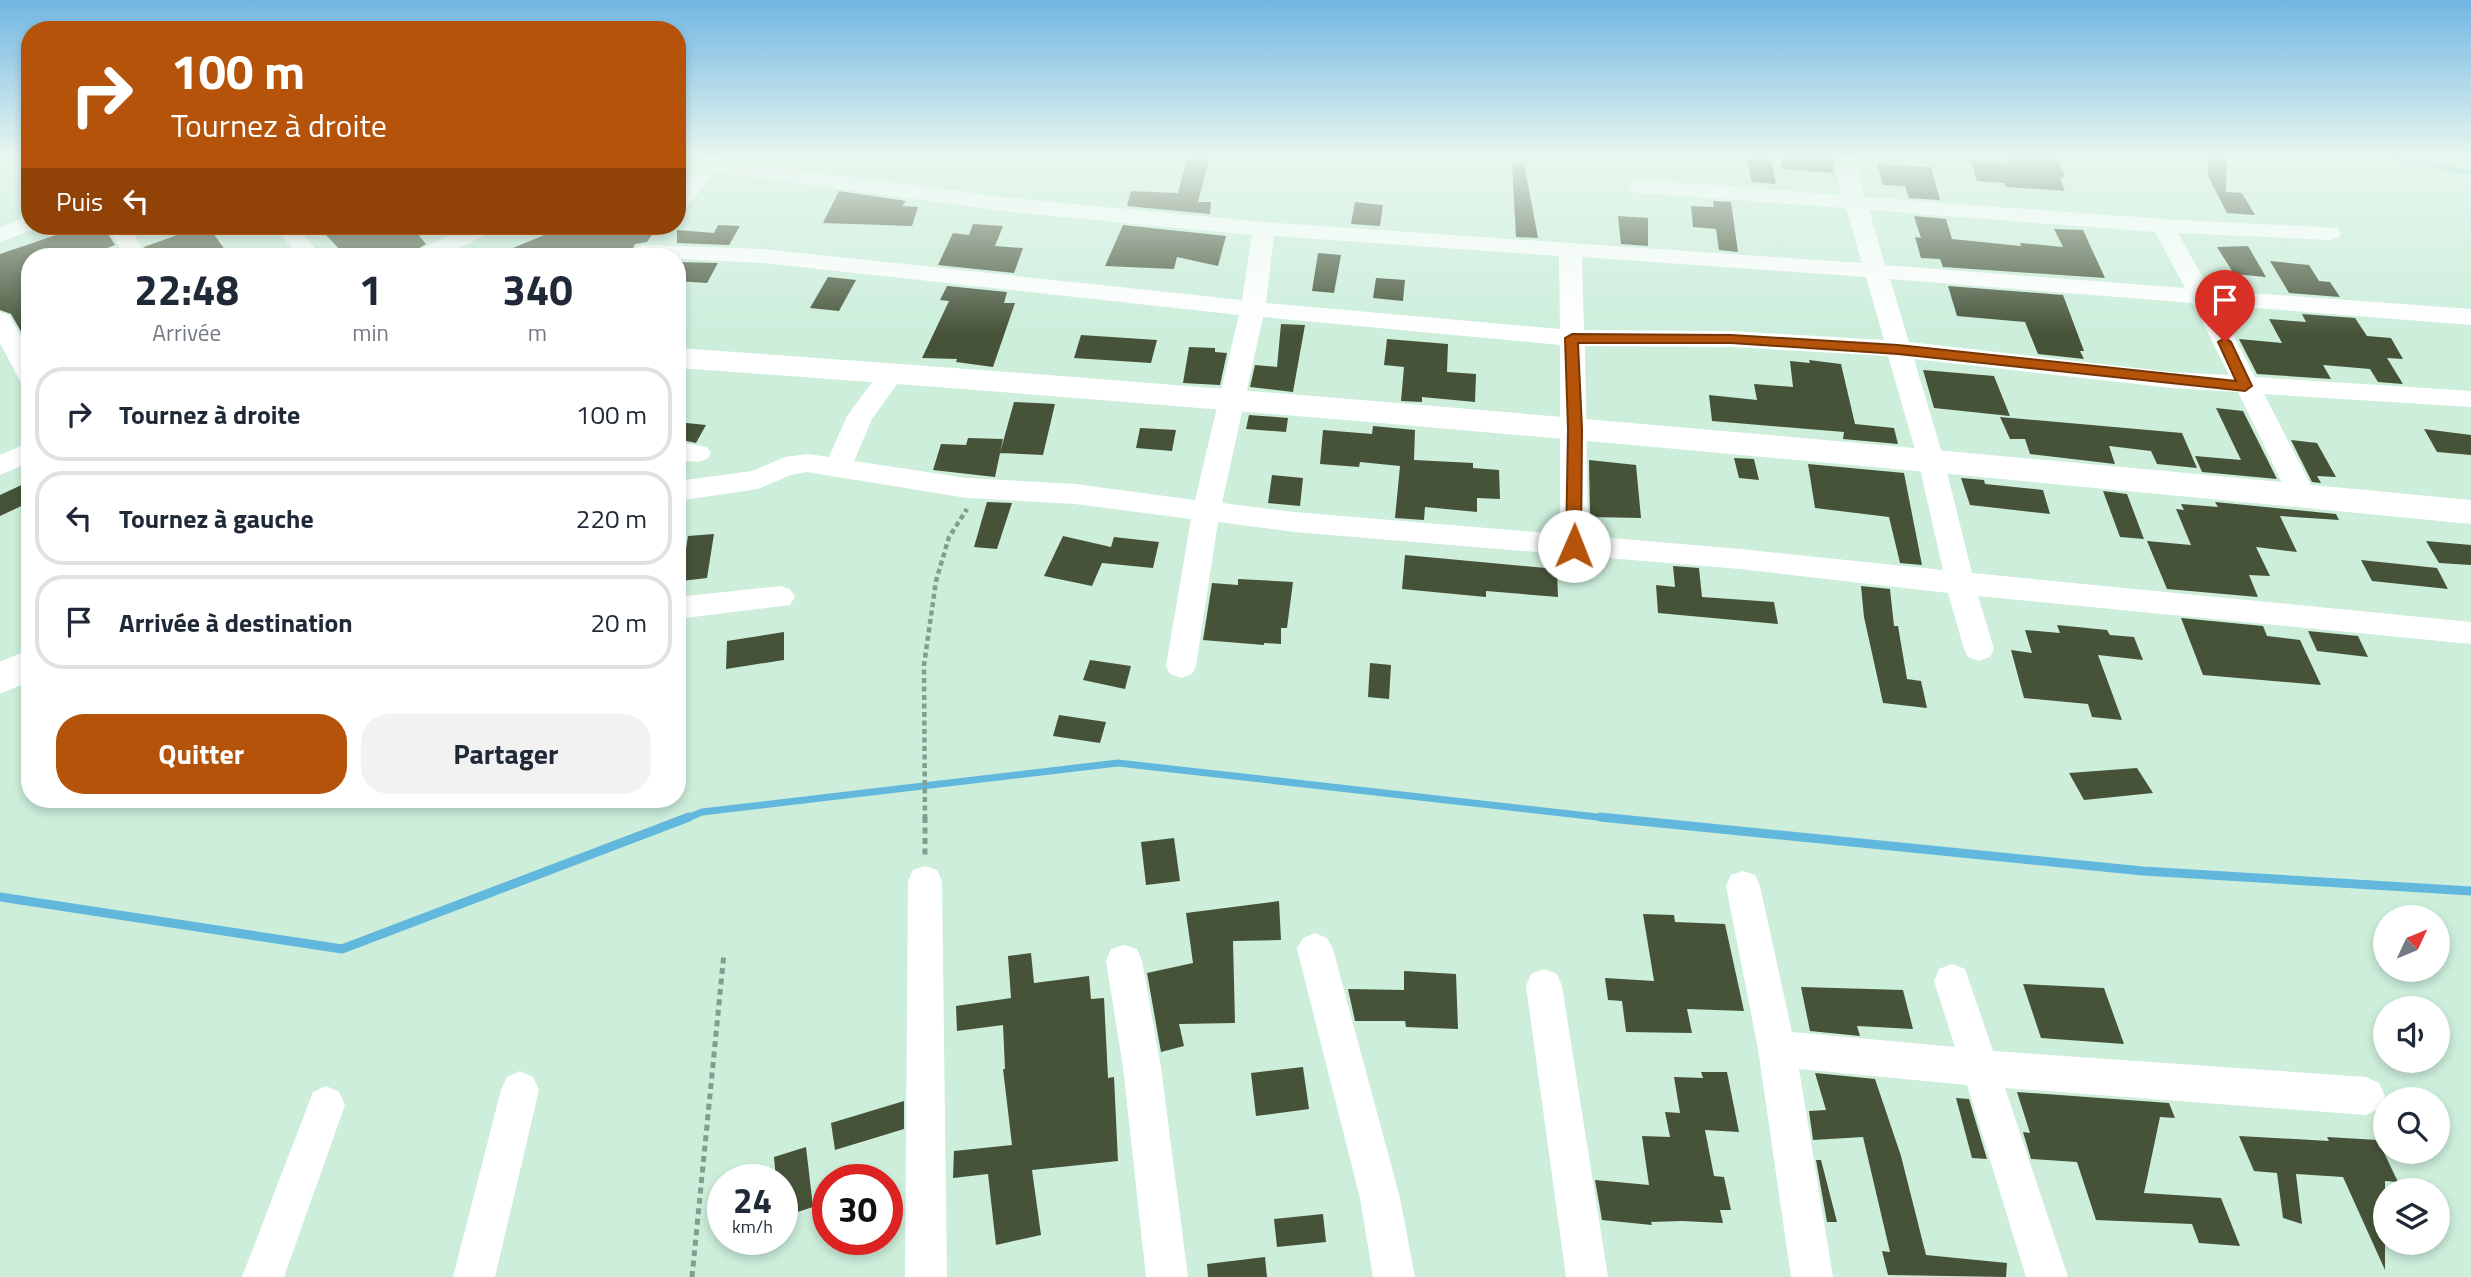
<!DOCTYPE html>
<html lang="fr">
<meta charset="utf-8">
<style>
:root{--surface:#fff;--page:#f2f2f3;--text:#1f2937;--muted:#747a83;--line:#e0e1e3;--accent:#b45309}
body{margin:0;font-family:"Titillium Web",sans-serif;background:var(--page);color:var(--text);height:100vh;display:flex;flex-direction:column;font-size:26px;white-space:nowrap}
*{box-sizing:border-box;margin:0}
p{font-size:23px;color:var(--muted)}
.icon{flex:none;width:38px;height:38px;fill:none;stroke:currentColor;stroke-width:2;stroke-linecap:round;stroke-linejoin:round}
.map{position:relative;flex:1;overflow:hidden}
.details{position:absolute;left:21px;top:248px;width:665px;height:560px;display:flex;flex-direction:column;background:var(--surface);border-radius:28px;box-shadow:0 4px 10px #0003}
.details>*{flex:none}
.hud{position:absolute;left:21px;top:21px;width:665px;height:214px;border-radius:28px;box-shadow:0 4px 10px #0003;background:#b45309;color:#fff;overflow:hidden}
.needle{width:46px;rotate:46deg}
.buttons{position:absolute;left:2373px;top:905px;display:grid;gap:14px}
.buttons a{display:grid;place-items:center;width:77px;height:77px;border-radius:50%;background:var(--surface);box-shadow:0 4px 10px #0003;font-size:35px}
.speed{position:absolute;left:707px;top:1164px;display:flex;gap:14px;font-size:35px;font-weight:700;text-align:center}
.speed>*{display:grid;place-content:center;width:91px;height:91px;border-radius:50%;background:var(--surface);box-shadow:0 4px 10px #0003;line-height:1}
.speed small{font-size:18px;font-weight:400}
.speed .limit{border:10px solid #d22;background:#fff;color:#111}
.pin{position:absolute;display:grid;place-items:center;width:60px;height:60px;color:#fff;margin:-72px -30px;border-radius:50% 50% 50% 0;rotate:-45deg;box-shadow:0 0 7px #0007}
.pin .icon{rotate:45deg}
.me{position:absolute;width:77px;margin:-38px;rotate:1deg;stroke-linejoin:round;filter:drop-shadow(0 0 5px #0008)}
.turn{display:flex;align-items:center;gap:24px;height:147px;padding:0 35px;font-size:32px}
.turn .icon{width:91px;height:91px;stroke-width:2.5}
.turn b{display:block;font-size:49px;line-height:60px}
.then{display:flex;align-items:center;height:66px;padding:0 35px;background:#0003;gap:14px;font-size:26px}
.eta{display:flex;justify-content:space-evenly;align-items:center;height:119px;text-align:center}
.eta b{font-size:42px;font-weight:700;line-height:49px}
.primary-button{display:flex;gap:14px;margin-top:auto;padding:14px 35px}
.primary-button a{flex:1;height:80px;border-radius:28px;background:var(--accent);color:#fff;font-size:28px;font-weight:700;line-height:80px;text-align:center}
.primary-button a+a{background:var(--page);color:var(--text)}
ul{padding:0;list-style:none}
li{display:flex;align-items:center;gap:21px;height:94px;margin:0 14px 10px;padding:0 21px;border:4px solid var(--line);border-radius:28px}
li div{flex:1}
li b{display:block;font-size:26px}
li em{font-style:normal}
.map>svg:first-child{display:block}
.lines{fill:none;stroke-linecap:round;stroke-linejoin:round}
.stream-far2{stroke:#61b8dc;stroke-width:5}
.stream-far1{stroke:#61b8dc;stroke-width:7}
.stream{stroke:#61b8dc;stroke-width:9}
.building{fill:#475339}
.path-far1{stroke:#849d8f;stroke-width:4.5;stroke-dasharray:5 3.5;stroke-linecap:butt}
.path{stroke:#849d8f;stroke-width:5;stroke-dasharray:6 4.5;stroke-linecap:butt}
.minor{fill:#fff;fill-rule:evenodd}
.tertiary{fill:#fff;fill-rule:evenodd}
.route{fill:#b45309;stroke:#753606;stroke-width:2}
</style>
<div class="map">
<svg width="2471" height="1277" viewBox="0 0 2471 1277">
<rect width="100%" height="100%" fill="#cceedb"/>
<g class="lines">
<path class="stream-far2" d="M2381,155l90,18"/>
<path class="stream-far1" d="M685,819l17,-7 416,-49 497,56"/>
<path class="stream" d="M1600,817l543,54 328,20
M0,897l342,52 347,-132"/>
</g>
<path class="building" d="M1188,155h22l-12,47h13l-1,12 -83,-8 4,-15 47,2z
M1746,155h24l6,29 -24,-2z
M1781,155h53l-1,18 -52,-4z
M2006,155l50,3 9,18 -5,2 5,13 -59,-4 -1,-4 -28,-2 -6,-21 39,4z
M2208,155l19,2 -1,35 16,1 13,22 -28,-2 -19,-37z
M1524,163l14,75 -22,-1 -4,-73z
M1877,164l54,3 9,33 -31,-2 -4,-12 -22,-1z
M839,191l67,10 -4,5 16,1 -6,19 -89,-3z
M1713,201l18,1 7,50 -19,-2 -3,-21 -23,-2 -2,-21 23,1z
M1355,202l28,3 -3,21 -29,-2z
M1618,216l30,2v28l-27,-2z
M1914,216l32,3 6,20 69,7 -1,-3 43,4 -9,-18 29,1 22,48 -162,-11 -3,-8 -19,-1 -6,-21 6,1z
M973,224l30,2 -8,20 28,2 -9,25 -76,-8 15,-32 16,2z
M718,225l22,1 -11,19 -52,-2v-13l37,3z
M1123,225l103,11 -8,30 -41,-9 -3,12 -69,-3z
M64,226h39l12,19 -32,12h-53v90l-19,-33 -11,-4v-56l68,-23z
M202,226h6l22,31h-80l-6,-10z
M345,226h66l15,18 -22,13h-57l-22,-23z
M566,226h92l-11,16 -12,2 -4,8 -7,2 -43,-5 -12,8h-78z
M2248,246l18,31 -32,-3 -17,-27z
M1318,253l23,2 -7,38 -22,-2z
M2270,261l39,4 10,16 11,1 10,15 -51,-4z
M677,262l41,1 -11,20 -30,-2z
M828,277l28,3 -17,31 -29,-3z
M1376,278l29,2 -2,21 -30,-3z
M947,286l60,6 -3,11h11l-22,64 -37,-5 1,-3 -35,-1 27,-57 -9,-1z
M1948,286l115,9 21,56h-4l4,8 -46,-5 -13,-32 -68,-6z
M2302,314l53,4 12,18 24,2 12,21 -16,-1 16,26 -25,-2 -8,-13 -47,-4 8,14 -74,-5 -18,-35 43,4 -13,-24 37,3z
M1281,324l24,1 -12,67 -43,-5 5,-22 22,2z
M1081,335l76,5 -6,23 -77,-5z
M1387,339l61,5 -1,28 29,2 -1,28 -53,-5v5l-21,-1 3,-34 -20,-2z
M1189,347l26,1v4l12,1 -7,32 -37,-2z
M1809,360l32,4 14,60 39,4 4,16 -55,-5 1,-7 -132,-11 -3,-26 48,5 -3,-16 39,3 -3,-26 20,2z
M1923,370l71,6 16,40 -76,-8z
M1014,402l41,2 -12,51 -43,-2z
M2216,408l27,3 34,68 -75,-7 -7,-16 46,4z
M1249,415l39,3 -2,14 -40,-3z
M2000,417l182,16 15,35 -40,-4 -6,-13 -42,-5 6,18 -85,-10 -5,-15h-15z
M677,422l29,3 -10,18 -19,-4z
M1373,426l42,4 -1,30 59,3v5l26,2 1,29 -23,-1v14l-52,-5 -1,13 -29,-2 5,-52 -40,-4 -1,5 -39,-3 3,-34 49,4z
M1140,428l36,2 -4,21 -36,-3z
M2424,429l47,6v20l-34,-3z
M968,438l35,1 -8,38 -62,-7 8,-26 25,1z
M2291,440l26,3 19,34 -19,-1 4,7 -9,-1z
M1734,458l20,1 5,21 -20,-2z
M1589,460l47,5 5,53 -51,-1z
M1808,464l96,9 18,92 -22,-2 -11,-46 -74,-9z
M1272,475l31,3 -3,28 -32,-3z
M1961,478l23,2 1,4 58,6 7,24 -80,-9z
M30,481v21l-30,14v-21z
M2103,491l24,3 17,45 -24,-2z
M987,502l25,1 -15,46 -23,-2z
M2215,502l121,12 3,6 -59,-4 17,36 -41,-5 14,29 -21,-1 9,22 -91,-8 -20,-48 44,4 -15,-36 8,1 -3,-6 37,3z
M714,534l-7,44 -26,3 7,-45z
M1063,536l48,11 3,-10 45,5 -6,26 -51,-5 -10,23 -48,-10z
M2426,541l45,4v20l-32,-2z
M1405,555l152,14 1,28 -72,-6v6l-84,-8z
M2361,560l76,8 11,21 -76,-8z
M1673,566l26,2 3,29 72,5 4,22 -120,-11 -2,-28 19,2z
M1238,579l55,3 -6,46h-6v16l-17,-1v2l-61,-5 9,-57 26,2z
M1861,586l29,3 4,37h4l9,53 14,2 6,27 -44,-5 -19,-86z
M2181,618l82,8 4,10 33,4 21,45 -118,-10z
M2057,625l50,5 3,5 24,2 9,23 -45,-5 24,65 -30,-3 -4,-13 -64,-6 -13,-48 21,3 -7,-23 35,3z
M2308,631l50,5 10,21 -51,-6z
M784,632v28l-58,9 1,-28z
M1090,660l41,6 -6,23 -42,-9z
M1370,663l21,2 -2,34 -21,-2z
M1059,715l47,7 -6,21 -47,-7z
M2137,768l16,25 -69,7 -15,-27z
M1174,838l6,43 -34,4 -5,-43z
M1279,901l2,39 -48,1 2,82 -56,1 5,22 -23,6 -14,-79 46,-10 -7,-50z
M1643,914l31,1 1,7 50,2 19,87 -57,-2 5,24 -66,-1 -4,-31 -14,-1 -3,-22 49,3z
M1031,953l3,30 55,-7 2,23 13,-1 4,80 6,-1 4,84 -86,9 9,65 -45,10 -8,-71 -35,4 1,-27 58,-6 -9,-76h2l-2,-44 -46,6 -1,-25 55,-8 -3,-42z
M1404,971l52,3 2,55 -52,-2 -1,-6h-50l-7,-32 56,1z
M2023,984l81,4 20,56 -83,-6z
M1801,987l102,3 10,39 -56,-3 3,10 -50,-5z
M1303,1067l6,42 -53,7 -5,-43z
M1701,1072h26l12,60 -34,-2 9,46 10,1 7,33h-11l3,13 -41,-2 -31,1 1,3 -50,-5 -7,-40 54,5 -7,-49 28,1 -5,-25 15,1 -6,-36 29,1z
M1815,1073l60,6 26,77 25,99 81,8 -1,14 -118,-2 -6,-24 8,1 -27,-115 -50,3 -4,-29 17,-1z
M2017,1092l152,11 6,15 -15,-1 -16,76 77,5 19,48 -41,-3 -7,-19 -96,-4 -19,-58 -46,-3 -8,-27 7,1z
M1956,1098l13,1 18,60 -15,-1z
M904,1101v28l-69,21 -4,-27z
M2239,1136l90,5 -2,-4 51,3 20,42 -13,-1v89l-42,-93 -47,-3 6,50 -19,-6 -6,-45 -23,-2z
M806,1147l7,60 -31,10v-37h-6l-2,-23z
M1816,1160h5l16,62h-10z
M1323,1214l3,28 -49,5 -3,-28z
M1265,1257l2,20h-59l-1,-13z"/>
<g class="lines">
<path class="path-far1" d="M925,819l-1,-154 12,-84 13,-44 18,-28"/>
<path class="path" d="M925,817v39
M692,1277l32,-324"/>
<path class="minor" d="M703,155h20l-1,5 289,38 253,24 598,41 -16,-55 -207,-15 -8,-2 -3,-5 3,-5 8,-2 203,16 -6,-22v-18h21l1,18 7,24 298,22 175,9 3,5 -3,5 -8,2 -152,-7 32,57 261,19v16l-253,-20 37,72 216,14v16l-207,-13 52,101 -4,7 -10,3 -10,-3 -4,-7 -50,-103 -66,-4 -258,-29 30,101 28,113 499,49v22l-493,-48 16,53 -4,8 -11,4 -11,-4 -4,-8 -16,-56 -208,-24 -446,-37 -76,-10 -22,144 -4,8 -11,4 -11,-4 -4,-8 25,-147 -116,-15 -108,-6 -160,-26 -16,3 -33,14 -81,12v-20l75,-10 33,-14 22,-3 22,3 18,-41 26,-35 6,-15 9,-2 9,2 4,6 -3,11 -26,36 -18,42 113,17 108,6 120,16 44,-185 -475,-52 -127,-6 -4,-5 3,-5 8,-2 120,4 478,51 10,-65 -241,-23 -296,-40 -30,38 -8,2c0,-36 16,-29 26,-57zM1869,210l286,22 30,56 -300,-23zM1274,236l285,20 1,73 -294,-26zM1582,257l284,20 18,63 -153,-9 -147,-1zM1890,279l303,24 36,72 -57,-3 -263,-30zM1263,317l297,28v189l-266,-22 -72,-9zM1585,346l146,1 157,9 30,104 25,110 -203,-21 -152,-13z
M30,216v10h9l-1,2 -38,14v-15z
M107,226h22l18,31h-22z
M273,226h23l27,31h-23z
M469,226h28l-3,5 -54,26h-29l3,-5z
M0,312l9,3 21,38v32l-9,-2 -21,-40z
M30,442v20l-30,13v-20z
M677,442l30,5 4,6 -4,6 -9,3 -21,-2z
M780,586l10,3 5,8 -5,8 -113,14v-22z
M925,866l12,4 5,11 5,396h-42l3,-396 5,-11z
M1743,871l12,4 5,11 32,146 163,15 -21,-66 5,-12 13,-5 13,5 28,82 373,26 13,6 6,13 -6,13 -13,6 -361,-27 63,189h-42l-59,-192 -168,-16 34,208h-42l-33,-228 -32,-163 5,-11z
M1315,933l12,5 6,11 67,249 15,79h-42l-13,-79 -63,-249 6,-11z
M1124,945l13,4 5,12 19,106 27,210h-42l-23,-210 -17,-106 5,-12z
M1544,969l13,5 5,12 46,291h-42l-40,-291 5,-12z
M520,1071l13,6 6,13 -44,187h-42l48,-187 6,-13z
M326,1086l13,6 6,13 -61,172h-42l71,-185z"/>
<path class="tertiary" d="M677,348c599,41 1197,95 1794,152v24c-597,-58 -1195,-114 -1794,-156z
M30,649v32l-30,13v-32z"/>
</g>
<linearGradient id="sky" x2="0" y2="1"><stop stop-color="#72b6e3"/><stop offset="0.47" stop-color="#e8f7ef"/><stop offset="1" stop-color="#e8f7ef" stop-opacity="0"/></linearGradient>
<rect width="2471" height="333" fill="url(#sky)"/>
<path class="route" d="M1572,334l159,1 167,10 338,36 -18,-39 7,-4 6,4 21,44 -7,5 -347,-37 -167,-11h-153l4,86 -1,117 -7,6 -8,-6 2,-117 -3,-91z"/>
</svg>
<div class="buttons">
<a><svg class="needle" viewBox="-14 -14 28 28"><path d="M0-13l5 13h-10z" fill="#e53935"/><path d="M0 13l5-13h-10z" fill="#747a83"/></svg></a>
<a><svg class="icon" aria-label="sound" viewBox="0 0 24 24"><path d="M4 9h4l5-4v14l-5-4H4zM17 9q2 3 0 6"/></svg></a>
<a><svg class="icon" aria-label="search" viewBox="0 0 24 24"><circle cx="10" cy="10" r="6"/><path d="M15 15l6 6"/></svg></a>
<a><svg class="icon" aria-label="layers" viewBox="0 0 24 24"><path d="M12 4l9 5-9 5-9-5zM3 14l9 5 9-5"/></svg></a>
</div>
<div class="speed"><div>24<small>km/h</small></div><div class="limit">30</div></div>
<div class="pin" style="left:2225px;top:342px;background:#d93025"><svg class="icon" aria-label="arrive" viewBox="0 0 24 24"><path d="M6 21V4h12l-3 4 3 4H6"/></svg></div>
<svg class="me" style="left:1574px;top:546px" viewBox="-20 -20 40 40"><circle r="19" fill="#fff"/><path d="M0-13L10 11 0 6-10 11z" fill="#b45309"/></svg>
<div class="hud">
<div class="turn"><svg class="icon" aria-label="right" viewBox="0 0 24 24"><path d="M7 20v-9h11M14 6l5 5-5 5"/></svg><div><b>100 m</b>Tournez à droite</div></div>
<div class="then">Puis<svg class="icon" aria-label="left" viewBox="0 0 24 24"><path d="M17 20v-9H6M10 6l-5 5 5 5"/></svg></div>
</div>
<section class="details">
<div class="eta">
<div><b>22:48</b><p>Arrivée</p></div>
<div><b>1</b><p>min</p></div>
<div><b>340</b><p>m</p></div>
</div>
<ul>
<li><svg class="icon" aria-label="right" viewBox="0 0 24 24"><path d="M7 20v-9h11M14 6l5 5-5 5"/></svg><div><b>Tournez à droite</b></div><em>100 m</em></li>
<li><svg class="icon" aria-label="left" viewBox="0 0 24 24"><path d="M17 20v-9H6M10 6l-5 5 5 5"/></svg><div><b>Tournez à gauche</b></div><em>220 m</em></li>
<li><svg class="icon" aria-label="arrive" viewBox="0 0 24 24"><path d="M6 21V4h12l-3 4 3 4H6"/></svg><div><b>Arrivée à destination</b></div><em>20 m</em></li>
</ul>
<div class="primary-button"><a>Quitter</a><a>Partager</a></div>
</section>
</div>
